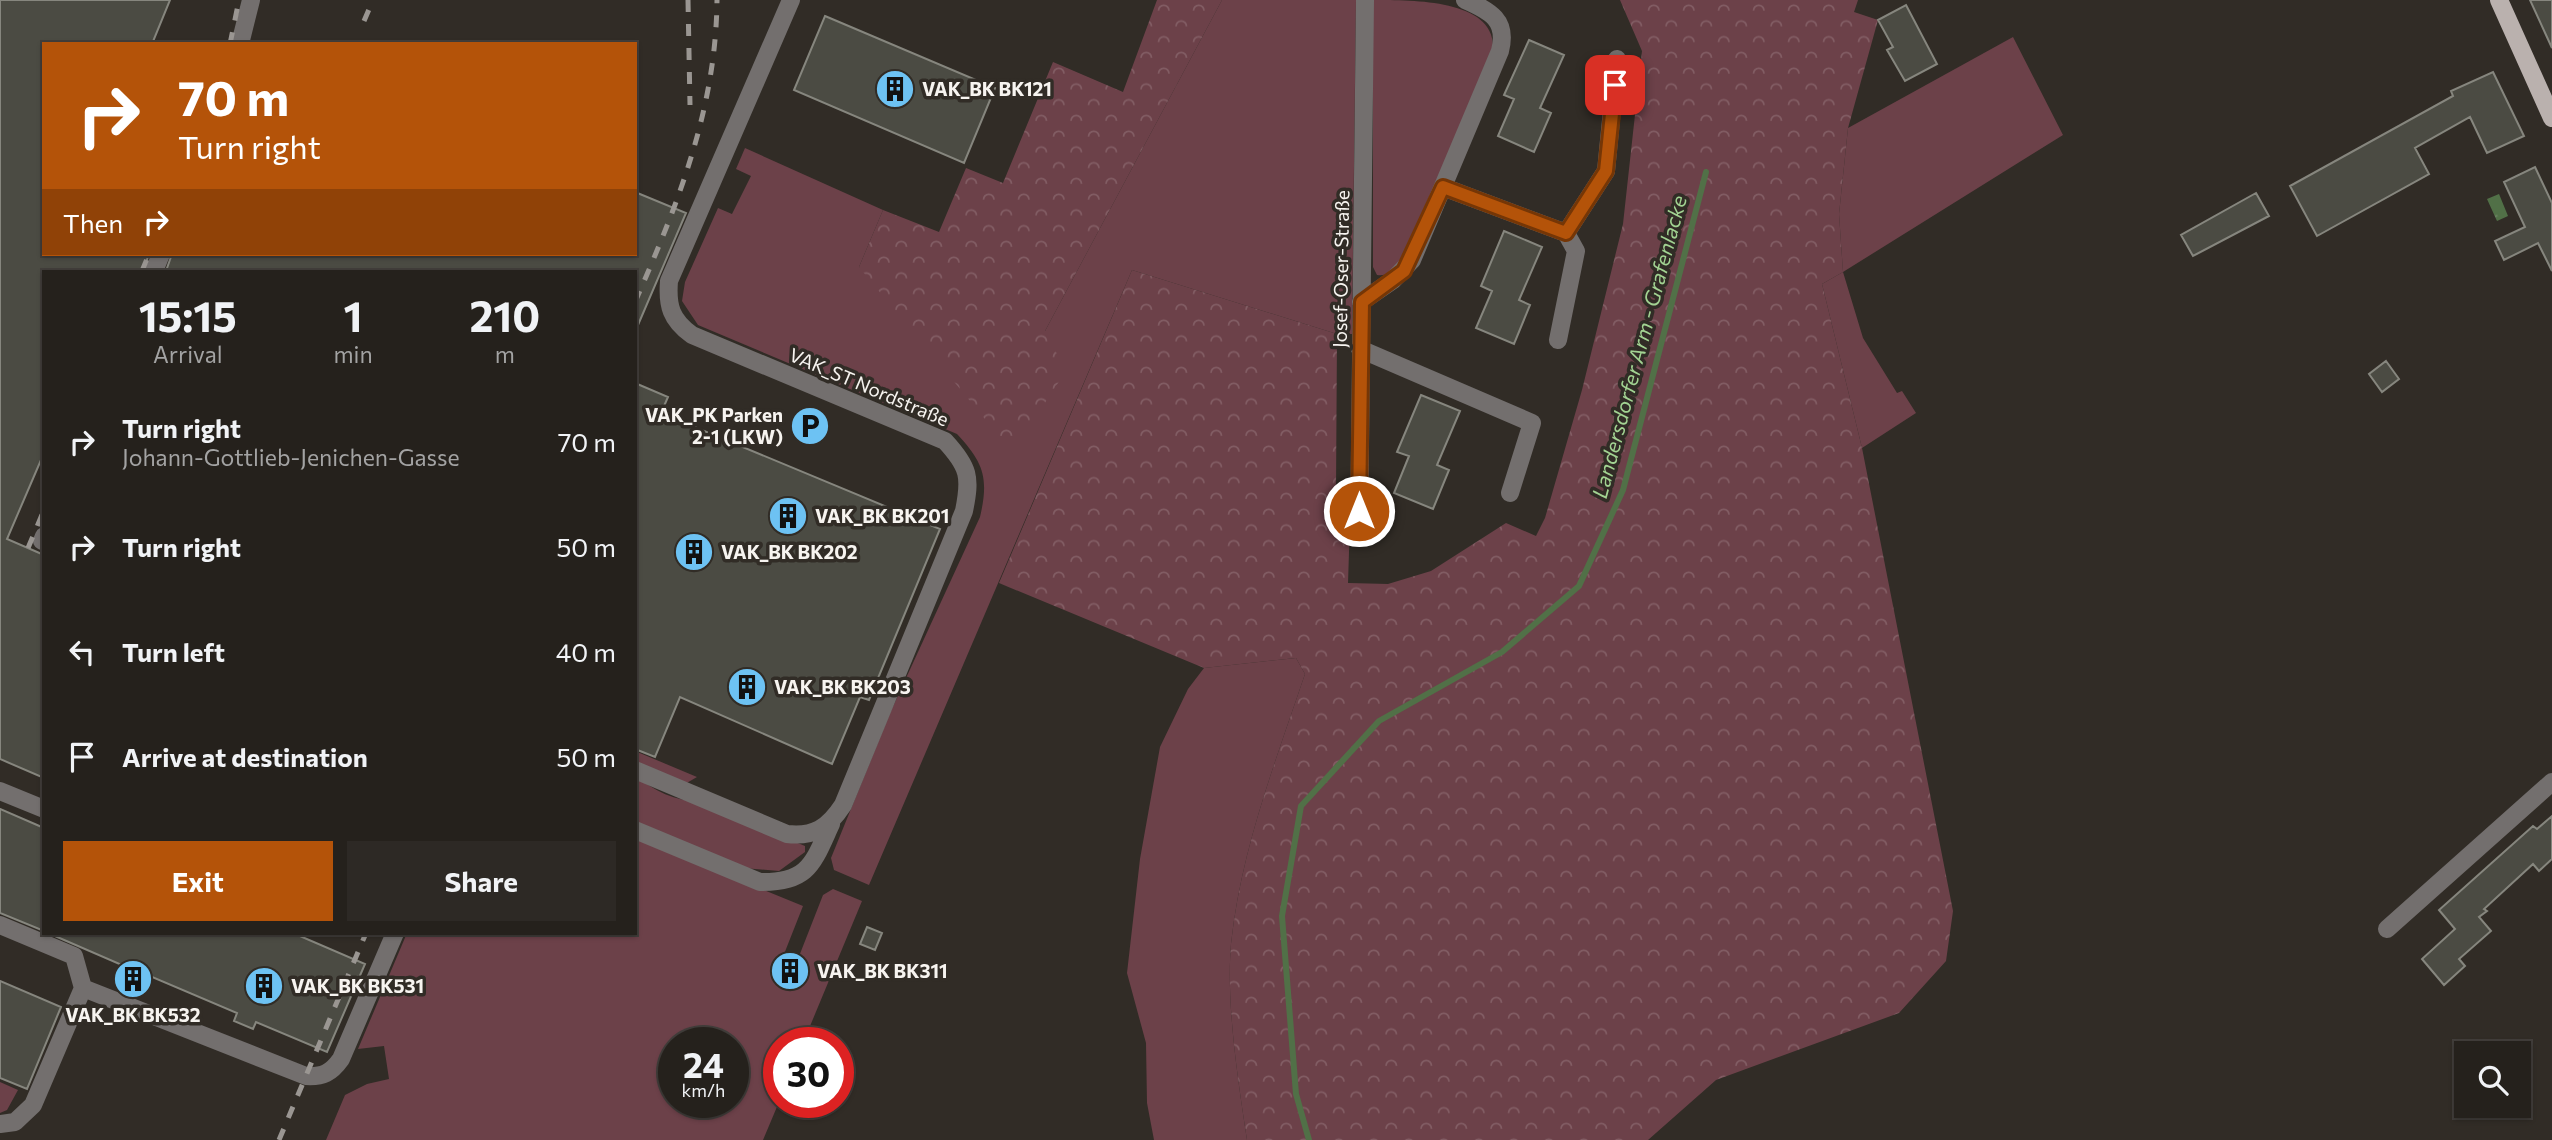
<!DOCTYPE html>
<meta charset="utf-8">
<style>
:root{--surface:#25211c;--page:#2d2925;--text:#f1f3f6;--muted:#a3a3a3;--line:#423e3b;--accent:#b45309}
body{margin:0;font-family:Commissioner,sans-serif;background:var(--page);color:var(--text);height:100vh;display:flex;flex-direction:column;font-size:26px;white-space:nowrap}
*{box-sizing:border-box;margin:0}
p{font-size:23px;color:var(--muted)}
.icon{flex:none;width:38px;height:38px;fill:none;stroke:currentColor;stroke-width:2;stroke-linecap:round;stroke-linejoin:round}
.map{position:relative;flex:1;overflow:hidden}
.panel{position:absolute;left:42px;top:270px;width:595px;height:665px;display:flex;flex-direction:column;background:var(--surface);border-radius:0px;box-shadow:0 2px 5px #0004,0 0 0 2px var(--line)}
.panel>*{flex:none}
.top-card{position:absolute;left:42px;top:42px;width:595px;height:214px;border-radius:0px;box-shadow:0 2px 5px #0004,0 0 0 2px var(--line);background:#b45309;color:#fff;overflow:hidden}
.controls{position:absolute;left:2454px;top:1041px;display:grid;gap:14px}
.controls a{display:grid;place-items:center;width:77px;height:77px;border-radius:0px;background:var(--surface);box-shadow:0 2px 5px #0004,0 0 0 2px var(--line);font-size:35px}
.speed{position:absolute;left:658px;top:1027px;display:flex;gap:14px;font-size:35px;font-weight:700;text-align:center}
.speed>*{display:grid;place-content:center;width:91px;height:91px;border-radius:50%;background:var(--surface);box-shadow:0 2px 5px #0004,0 0 0 2px var(--line);line-height:1}
.speed small{font-size:18px;font-weight:400}
.speed .limit{border:10px solid #d22;background:#fff;color:#111}
.pin{position:absolute;display:grid;place-items:center;width:60px;height:60px;color:#fff;margin:-30px;border-radius:14px;box-shadow:0 4px 10px #0006}
.me{position:absolute;width:77px;margin:-38px;rotate:0deg;stroke-linejoin:round;filter:drop-shadow(0 0 5px #0008)}
.turn{display:flex;align-items:center;gap:24px;height:147px;padding:0 21px;font-size:32px}
.turn .icon{width:91px;height:91px;stroke-width:2.5}
.turn b{display:block;font-size:49px;line-height:60px}
.then{display:flex;align-items:center;height:66px;padding:0 21px;background:#0003;gap:14px;font-size:26px}
.eta{display:flex;justify-content:space-evenly;align-items:center;height:119px;text-align:center}
.eta b{font-size:42px;font-weight:700;line-height:49px}
.cta{display:flex;gap:14px;margin-top:auto;padding:14px 21px}
.cta a{flex:1;height:80px;border-radius:0px;background:var(--accent);color:#fff;font-size:28px;font-weight:700;line-height:80px;text-align:center}
.cta a+a{background:var(--page);color:var(--text)}
ul{padding:0;list-style:none}
li{display:flex;align-items:center;gap:21px;height:105px;padding:0 21px}
li div{flex:1}
li b{display:block;font-size:26px}
li em{font-style:normal}
.map>svg:first-child{display:block}
.green{fill:#6c4149;fill-rule:evenodd}
.forest{fill:url(#forest-crowns)}
.water{fill:url(#water-ripples)}
.lines{fill:none;stroke-linecap:round;stroke-linejoin:round}
.stream{stroke:#517047;stroke-width:6}
.building{fill:#4b4b43;stroke:#86867e;stroke-width:2}
.minor{stroke:#736f6e;stroke-width:18}
.major{stroke:#bab1ae;stroke-width:18}
.rail{stroke:#9a9692;stroke-width:5;stroke-dasharray:12 12;stroke-linecap:butt}
.route-casing{stroke:#753606;stroke-width:18}
.route{stroke:#b45309;stroke-width:12}
.labels{text-anchor:middle;stroke-width:7;stroke-linejoin:round;paint-order:stroke}
.poi-label{font-size:19px;font-weight:bold;fill:#f7f4f0;stroke:#312c26;text-anchor:start}
.street-label{font-size:19px;fill:#f7f4f0;stroke:#312c26}
.water-label{font-size:21px;font-style:italic;fill:#a2d392;stroke:#312c26}
</style>
<div class="map">
<svg width="2552" height="1140" viewBox="0 0 2552 1140">
<defs>
<pattern id="forest-crowns" width="20" height="18" patternUnits="userSpaceOnUse" patternTransform="scale(1.75)"><rect width="20" height="18" fill="#6c4149"/><path d="M2 6a3 3 0 1 1 6 0M12 15a3 3 0 1 1 6 0" fill="none" stroke="#825d64"/></pattern>
<pattern id="water-ripples" width="26" height="14" patternUnits="userSpaceOnUse" patternTransform="scale(1.75)"><rect width="26" height="14" fill="#517047"/><path d="M2 4q2-2 4 0t4 0M15 11q2-2 4 0t4 0" fill="none" stroke="#6b8562"/></pattern>
</defs>
<rect width="100%" height="100%" fill="#312c26"/>
<path class="green" d="M1222,0h134l-4,334h-15l-205,-64 -263,615 -35,-15 -3,-12 59,-145 90,-196c9,-39 4,-54 -23,-83l-259,-109 -16,-24 3,-19 33,-74 14,6 19,-38 -15,-7 9,-21 138,62 -24,57 186,64z
M1373,0c42,0 121,0 120,47l-87,210c-9,9 -15,20 -29,18l-4,-8z
M2013,37l50,98 -220,137 20,66 34,55 5,-2 14,22 -54,35 -40,-164 21,-12 -4,-58 9,-86z
M1296,658l9,16c-30,89 -64,176 -74,270 -5,60 7,136 16,196h-93l-7,-37 -1,-60 -19,-70 13,-114 20,-112 28,-58 16,-21z
M635,751l62,26 -12,7 -50,-21z
M635,775c18,16 41,26 65,27l105,44v6l-26,19 -36,-3 -108,-45z
M635,837l168,69 -28,71 15,2 7,-5 -1,-10 27,-69 10,-6 29,12 -59,142h-24v59l-16,38h-437l19,-45 22,-11 22,-5 -5,-33 -26,3 49,-116h228zM674,1043h59v59h-59z
M0,1082l18,8 -11,20 -7,3z"/>
<path class="forest" d="M1157,0h65l-177,331 21,40 -43,65h-24l-140,-169 24,-57 56,22 27,-64 37,15 50,-121 70,30z
M1620,0h238l-4,12 24,8 -30,108 -9,86 4,58 -21,12 40,164 91,463 -7,50 -47,52 -183,67 -68,60h-401c-9,-60 -21,-136 -16,-196 10,-94 44,-181 74,-270l-9,-16 -92,10 -205,-85 133,-313 205,64 -1,154 15,1 -3,94 40,1 43,-13 75,-48 30,13 9,-18 37,-128 41,-166 19,-173z"/>
<path class="water" d="M2499,194l9,22 -11,5 -10,-22z"/>
<g class="lines">
<path class="stream" d="M1309,1140l-13,-46 -14,-178 19,-110 78,-85 123,-69 77,-66 44,-96 83,-318"/>
</g>
<path class="building" d="M0,0h170l-18,44h-108v210h105l-6,17h-99v182l-37,86 37,16v223l-44,-19z
M2530,0h22v48z
M1906,5l31,59 -32,17 -18,-31 6,-3 -15,-27z
M825,16l170,72 -31,75 -170,-73z
M1529,40l35,15 -24,53 11,5 -17,39 -36,-16 16,-37 -10,-4z
M2493,72l31,64 -37,17 -17,-36 -55,31 14,26 -112,62 -27,-50 163,-90 -2,-5z
M2535,167l17,36v68l-14,-28 -34,17 -9,-19 30,-14 -21,-45z
M635,192l51,21 -51,119v-61h-469l6,-17h463z
M2256,193l13,23 -76,40 -12,-21z
M1504,231l38,16 -23,53 11,5 -16,39 -38,-16 16,-37 -11,-5z
M2386,361l13,18 -17,13 -13,-18z
M635,383l33,14 -7,16 279,116 -71,171 -9,-3 -28,67 -152,-67 -25,60 -20,-8z
M1421,395l39,16 -23,54 12,5 -16,39 -39,-16 15,-37 -12,-4z
M0,809l44,19v103l-44,-18z
M2552,816v43l-13,12 -6,-7 -49,45 3,2 -8,6 12,14 -32,28 6,7 -21,19 -22,-26 33,-30 -16,-19 94,-84 4,3z
M867,927l15,6 -7,17 -15,-6z
M48,933h245l72,31 -38,88 -71,-30 -3,7 -19,-8 3,-8 -87,-37 -7,17 -27,-11 6,-17z
M782 970a8 8 0 1 1 16 0a8 8 0 1 1-16 0Z
M0,981l61,26 -34,82 -27,-11z"/>
<g class="lines">
<path class="minor" d="M240,44l11,-44
M1443,187l123,46 10,18 -18,89
M1566,233l40,-62 11,-112
M154,271l7,-17
M1361,302l32,-22 19,-20 88,-209c8,-31 -10,-40 -35,-51
M1360,349l172,74 -22,70
M1359,538l6,-538
M42,541l2,-5
M635,770l152,64c27,3 41,-6 56,-29l121,-294c7,-34 5,-44 -19,-70l-253,-106c-21,-15 -25,-29 -23,-54l122,-281
M0,791l44,18
M635,830l125,52c49,1 53,-19 71,-58
M0,925l74,31 9,32
M2387,929l165,-147
M83,988l223,88c17,1 25,-3 35,-17l54,-126
M0,1124l15,-2 18,-17 50,-117"/>
<path class="major" d="M2499,0l53,118"/>
<path class="rail" d="M688,0l2,105
M364,21l9,-21
M230,44l9,-44
M142,271l7,-17
M635,302c43,-98 81,-193 82,-302
M28,548l16,-38
M279,1140l87,-207"/>
</g>
<g class="lines">
<g class="route-casing">
<path id="route" d="M1359,511l3,-209 42,-31 39,-84 123,46 40,-62 9,-86"/>
</g>
<use href="#route" class="route"/>
</g>
<defs>
<g id="building-disc" transform="scale(2.0125)"><circle r="9.5" fill="#6dc2f3" stroke="#312c26"/><path d="M-4-6H4V6H1V3H-1V6H-4ZM-2.5-4.3h1.7v1.8h-1.7ZM.8-4.3h1.7v1.8H.8ZM-2.5-1h1.7V.8h-1.7ZM.8-1h1.7V.8H.8Z" fill="#111"/></g>
<g id="parking-disc" transform="scale(2.0125)"><circle r="9.5" fill="#6dc2f3" stroke="#312c26"/><path d="M-3.5-5.5H1a3.5 3.5 0 0 1 0 7H-1V5.5H-3.5ZM-1-3.4V-.6H.8a1.4 1.4 0 0 0 0-2.8Z" fill="#111"/></g>
</defs>
<g fill-rule="evenodd">
<use href="#building-disc" x="895" y="89"/>
<use href="#parking-disc" x="810" y="426"/>
<use href="#building-disc" x="788" y="516"/>
<use href="#building-disc" x="694" y="552"/>
<use href="#building-disc" x="747" y="687"/>
<use href="#building-disc" x="790" y="971"/>
<use href="#building-disc" x="133" y="979"/>
<use href="#building-disc" x="264" y="986"/>
</g>
<g class="labels">
<g class="poi-label">
<text x="922" y="96">VAK_BK BK121</text>
<text x="783" y="422" text-anchor="end">VAK_PK Parken<tspan x="783" dy="22">2-1 (LKW)</tspan></text>
<text x="815" y="523">VAK_BK BK201</text>
<text x="721" y="559">VAK_BK BK202</text>
<text x="774" y="694">VAK_BK BK203</text>
<text x="817" y="978">VAK_BK BK311</text>
<text x="291" y="993">VAK_BK BK531</text>
<text x="133" y="1022" text-anchor="middle">VAK_BK BK532</text>
</g>
<g class="street-label">
<text transform="translate(1341 269) rotate(-89)" y="7">Josef-Oser-Straße</text>
<text transform="translate(869 387) rotate(23)" y="7">VAK_ST Nordstraße</text>
</g>
<g class="water-label">
<text transform="translate(1640 347) rotate(-75)" y="7">Landersdorfer Arm - Grafenlacke</text>
</g>
</g>
</svg>
<div class="controls">
<a><svg class="icon" aria-label="search" viewBox="0 0 24 24"><circle cx="10" cy="10" r="6"/><path d="M15 15l6 6"/></svg></a>
</div>
<div class="speed"><div>24<small>km/h</small></div><div class="limit">30</div></div>
<div class="pin" style="left:1615px;top:85px;background:#d93025"><svg class="icon" aria-label="arrive" viewBox="0 0 24 24"><path d="M6 21V4h12l-3 4 3 4H6"/></svg></div>
<svg class="me" style="left:1359px;top:511px" viewBox="-20 -20 40 40"><circle r="17" fill="#b45309" stroke="#fff" stroke-width="3"/><path d="M0-11L8 9 0 5-8 9z" fill="#fff"/></svg>
<div class="top-card">
<div class="turn"><svg class="icon" aria-label="right" viewBox="0 0 24 24"><path d="M7 20v-9h11M14 6l5 5-5 5"/></svg><div><b>70 m</b>Turn right</div></div>
<div class="then">Then<svg class="icon" aria-label="right" viewBox="0 0 24 24"><path d="M7 20v-9h11M14 6l5 5-5 5"/></svg></div>
</div>
<section class="panel">
<div class="eta">
<div><b>15:15</b><p>Arrival</p></div>
<div><b>1</b><p>min</p></div>
<div><b>210</b><p>m</p></div>
</div>
<ul>
<li><svg class="icon" aria-label="right" viewBox="0 0 24 24"><path d="M7 20v-9h11M14 6l5 5-5 5"/></svg><div><b>Turn right</b><p>Johann-Gottlieb-Jenichen-Gasse</p></div><em>70 m</em></li>
<li><svg class="icon" aria-label="right" viewBox="0 0 24 24"><path d="M7 20v-9h11M14 6l5 5-5 5"/></svg><div><b>Turn right</b></div><em>50 m</em></li>
<li><svg class="icon" aria-label="left" viewBox="0 0 24 24"><path d="M17 20v-9H6M10 6l-5 5 5 5"/></svg><div><b>Turn left</b></div><em>40 m</em></li>
<li><svg class="icon" aria-label="arrive" viewBox="0 0 24 24"><path d="M6 21V4h12l-3 4 3 4H6"/></svg><div><b>Arrive at destination</b></div><em>50 m</em></li>
</ul>
<div class="cta"><a>Exit</a><a>Share</a></div>
</section>
</div>
